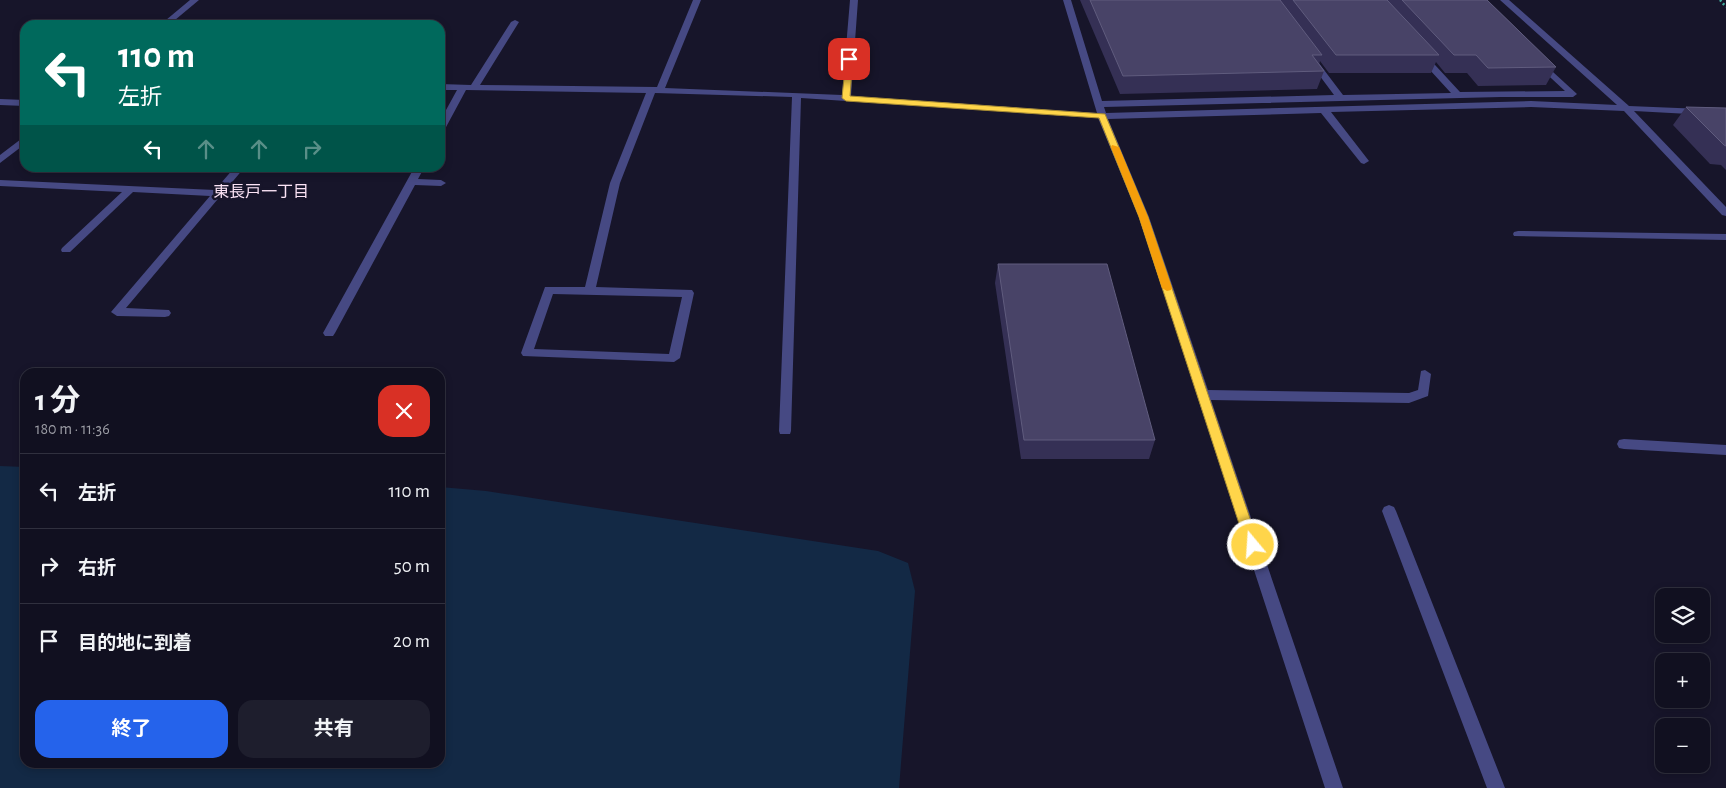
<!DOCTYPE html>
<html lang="ja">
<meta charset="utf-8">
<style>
:root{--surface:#111020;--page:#1e1e2d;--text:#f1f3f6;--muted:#9c9da5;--line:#30303e;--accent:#2563eb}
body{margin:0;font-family:"Alegreya Sans","Noto Sans JP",sans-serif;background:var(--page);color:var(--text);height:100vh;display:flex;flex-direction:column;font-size:19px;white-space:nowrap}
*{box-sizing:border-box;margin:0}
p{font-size:16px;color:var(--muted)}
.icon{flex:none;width:28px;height:28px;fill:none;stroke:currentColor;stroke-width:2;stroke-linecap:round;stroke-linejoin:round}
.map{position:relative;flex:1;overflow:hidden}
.details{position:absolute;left:20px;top:368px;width:425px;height:400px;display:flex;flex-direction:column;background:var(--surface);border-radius:15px;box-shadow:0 2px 8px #0003,0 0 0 1px var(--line)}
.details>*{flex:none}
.hud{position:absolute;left:20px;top:20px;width:425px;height:152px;border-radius:15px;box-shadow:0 2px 8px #0003,0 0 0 1px var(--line);background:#00695c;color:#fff;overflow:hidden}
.fabs{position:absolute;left:1655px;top:588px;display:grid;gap:10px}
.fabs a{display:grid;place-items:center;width:55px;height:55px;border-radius:10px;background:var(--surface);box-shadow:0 2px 8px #0003,0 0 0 1px var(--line);font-size:25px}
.pin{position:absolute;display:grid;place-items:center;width:42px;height:42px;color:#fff;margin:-21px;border-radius:10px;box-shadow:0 2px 8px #0006}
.me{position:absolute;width:55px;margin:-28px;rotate:342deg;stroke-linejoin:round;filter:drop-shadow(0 0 4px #0008)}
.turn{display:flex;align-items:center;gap:18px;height:105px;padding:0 15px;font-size:22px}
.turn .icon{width:65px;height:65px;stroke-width:2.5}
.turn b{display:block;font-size:35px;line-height:42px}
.lanes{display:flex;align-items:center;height:48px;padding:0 15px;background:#0003;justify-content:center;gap:25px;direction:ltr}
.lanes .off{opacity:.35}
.round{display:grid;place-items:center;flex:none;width:52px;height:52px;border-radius:15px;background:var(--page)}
.overview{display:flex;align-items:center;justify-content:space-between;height:85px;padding:0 15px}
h1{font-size:30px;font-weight:700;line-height:38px}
.primary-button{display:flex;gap:10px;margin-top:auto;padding:10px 15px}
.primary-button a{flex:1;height:58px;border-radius:15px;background:var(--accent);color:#fff;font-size:20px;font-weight:700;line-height:58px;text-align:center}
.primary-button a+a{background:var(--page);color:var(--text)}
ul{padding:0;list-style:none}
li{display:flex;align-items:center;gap:15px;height:75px;padding:0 15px;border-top:1px solid var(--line)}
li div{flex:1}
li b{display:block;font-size:19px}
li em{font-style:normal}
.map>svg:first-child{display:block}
.water{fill:#132945}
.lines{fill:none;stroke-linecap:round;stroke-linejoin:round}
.path{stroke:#41b09f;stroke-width:2.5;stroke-dasharray:2 2.5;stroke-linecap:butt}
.minor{fill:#464983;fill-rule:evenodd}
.wall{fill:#353055}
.building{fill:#484367;stroke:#605c7e}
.route{fill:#ffd54a;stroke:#a68a30}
.slow{fill:#f59e0b}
.labels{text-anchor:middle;stroke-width:5;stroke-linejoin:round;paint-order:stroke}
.neighbourhood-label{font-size:16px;fill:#fbe3f5;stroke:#17152a}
</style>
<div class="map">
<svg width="1726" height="788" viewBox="0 0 1726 788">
<rect width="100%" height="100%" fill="#17152a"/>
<path class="water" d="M0,466l25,1v295h415v-275l46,4 392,60 30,12 7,28 -16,197h-899z"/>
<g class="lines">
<path class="path" d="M1720,0l6,7"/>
<path class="minor" d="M190,0h9l-30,25h-9z
M693,0h8l-36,88 177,7 8,-95h8l-7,96 246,17 -34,-113h8l31,101 232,-6 -26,-35 4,-3 3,1 28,37 108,-2 -33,-36 -1,-2 4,-3 3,1 36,39 105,-1 -27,-25v-4l3,-1 36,33 -4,3h-72l-397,10 2,6 425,-12 86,4 -117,-105h9l120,106 97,4v6l-92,-5 92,96v9l-4,-1 -98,-104 -93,-4 -200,5 38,49 -5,3 -3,-1 -40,-50 -213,6 41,98 59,173 201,3 9,-3 3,-19 4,-1 6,4 -3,22 -19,7 -198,-3 132,388h-18l-186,-571 -41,-99 -297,-20 -10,333 -1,3h-10l-1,-3 13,-334 -137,-4 -35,90 -24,104 96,3 2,3 -14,65 -6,4 -151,-6 -2,-3 24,-66h40l25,-104 36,-90 -180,-3 -21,39 -5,3v-11l17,-31h-17v-6l31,1 40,-63 4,-2 4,2 -39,63 177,2zM553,294l129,3 -13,57 -135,-5z
M0,99l25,1v6l-25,-1z
M25,136v8l-25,19v-8z
M234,168h10l-118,140 43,2 2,3 -2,3 -4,1 -48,-1 -6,-4 99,-116 -77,-4 -63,60h-8l-1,-2 1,-2 60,-56 -122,-6v-6l215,10z
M414,168h10l-6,11 23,1 5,3 -5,3 -26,-1 -80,148 -2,3h-8l-2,-3z
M1518,231l208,3v6l-212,-4 -1,-2 1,-2z
M1624,439l102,6v10l-102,-6 -5,-1 -2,-4 2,-4z
M1389,505l5,2 2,4 109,277h-18l-105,-277 2,-4z"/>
</g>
<path class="wall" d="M1080,0h407l69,67 -10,18 -68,1 -11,-13h-22l-9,-11 -5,11h-102l-9,-12 -1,4 5,6 -7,18 -197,5z
M1686,107l40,1v62l-5,-5 -11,-1 -37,-39z
M998,264l157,176 -6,19h-128l-26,-176z"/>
<path class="building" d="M1090,0h190l42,55h-10l12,16 -201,5z
M1293,0h94l52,55h-103z
M1402,0h85l69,67 -68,1 -12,-13h-22z
M1686,107l40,1v38l-2,-1z
M998,264h109l48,176h-131z"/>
<path class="route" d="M846,57l7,2 -3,37 255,18 43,103 111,328 -2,4 -4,1 -5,-1 -2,-4 -107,-328 -40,-99 -253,-17 -4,-3z"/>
<path class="slow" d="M1112,145l7,2 29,70 24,71 -1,2 -4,1 -5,-3 -23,-71 -28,-70z"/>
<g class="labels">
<g class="neighbourhood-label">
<text x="261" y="197">東長戸一丁目</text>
</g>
</g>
</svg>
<div class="fabs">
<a><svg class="icon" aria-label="layers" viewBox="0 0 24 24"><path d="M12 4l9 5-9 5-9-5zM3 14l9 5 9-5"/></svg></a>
<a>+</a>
<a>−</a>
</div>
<div class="pin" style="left:849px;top:59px;background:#d93025"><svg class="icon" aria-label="arrive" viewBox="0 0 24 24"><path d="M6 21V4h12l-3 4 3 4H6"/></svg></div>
<svg class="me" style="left:1253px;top:545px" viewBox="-20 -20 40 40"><circle r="17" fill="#ffd54a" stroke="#fff" stroke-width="3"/><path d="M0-11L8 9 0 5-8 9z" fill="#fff"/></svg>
<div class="hud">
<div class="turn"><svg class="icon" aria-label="left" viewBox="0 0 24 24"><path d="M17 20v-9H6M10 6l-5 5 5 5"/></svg><div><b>110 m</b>左折</div></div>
<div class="lanes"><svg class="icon" aria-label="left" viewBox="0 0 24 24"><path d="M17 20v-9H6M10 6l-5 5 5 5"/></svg><svg class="icon off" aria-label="ahead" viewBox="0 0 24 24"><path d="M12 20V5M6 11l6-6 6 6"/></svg><svg class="icon off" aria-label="ahead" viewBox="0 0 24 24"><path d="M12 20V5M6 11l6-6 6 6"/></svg><svg class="icon off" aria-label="right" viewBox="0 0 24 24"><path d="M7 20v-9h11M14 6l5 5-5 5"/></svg></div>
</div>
<section class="details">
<div class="overview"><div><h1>1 分</h1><p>180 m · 11:36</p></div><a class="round" style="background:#d93025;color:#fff"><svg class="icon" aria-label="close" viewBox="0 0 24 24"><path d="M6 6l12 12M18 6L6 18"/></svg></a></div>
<ul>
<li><svg class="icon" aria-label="left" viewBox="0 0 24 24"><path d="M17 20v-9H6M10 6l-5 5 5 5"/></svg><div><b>左折</b></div><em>110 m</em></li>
<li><svg class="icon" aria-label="right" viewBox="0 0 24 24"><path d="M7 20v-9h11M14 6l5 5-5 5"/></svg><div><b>右折</b></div><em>50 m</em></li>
<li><svg class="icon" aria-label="arrive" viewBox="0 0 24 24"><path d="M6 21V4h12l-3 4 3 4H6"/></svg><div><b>目的地に到着</b></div><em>20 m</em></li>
</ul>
<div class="primary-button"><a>終了</a><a>共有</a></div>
</section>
</div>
